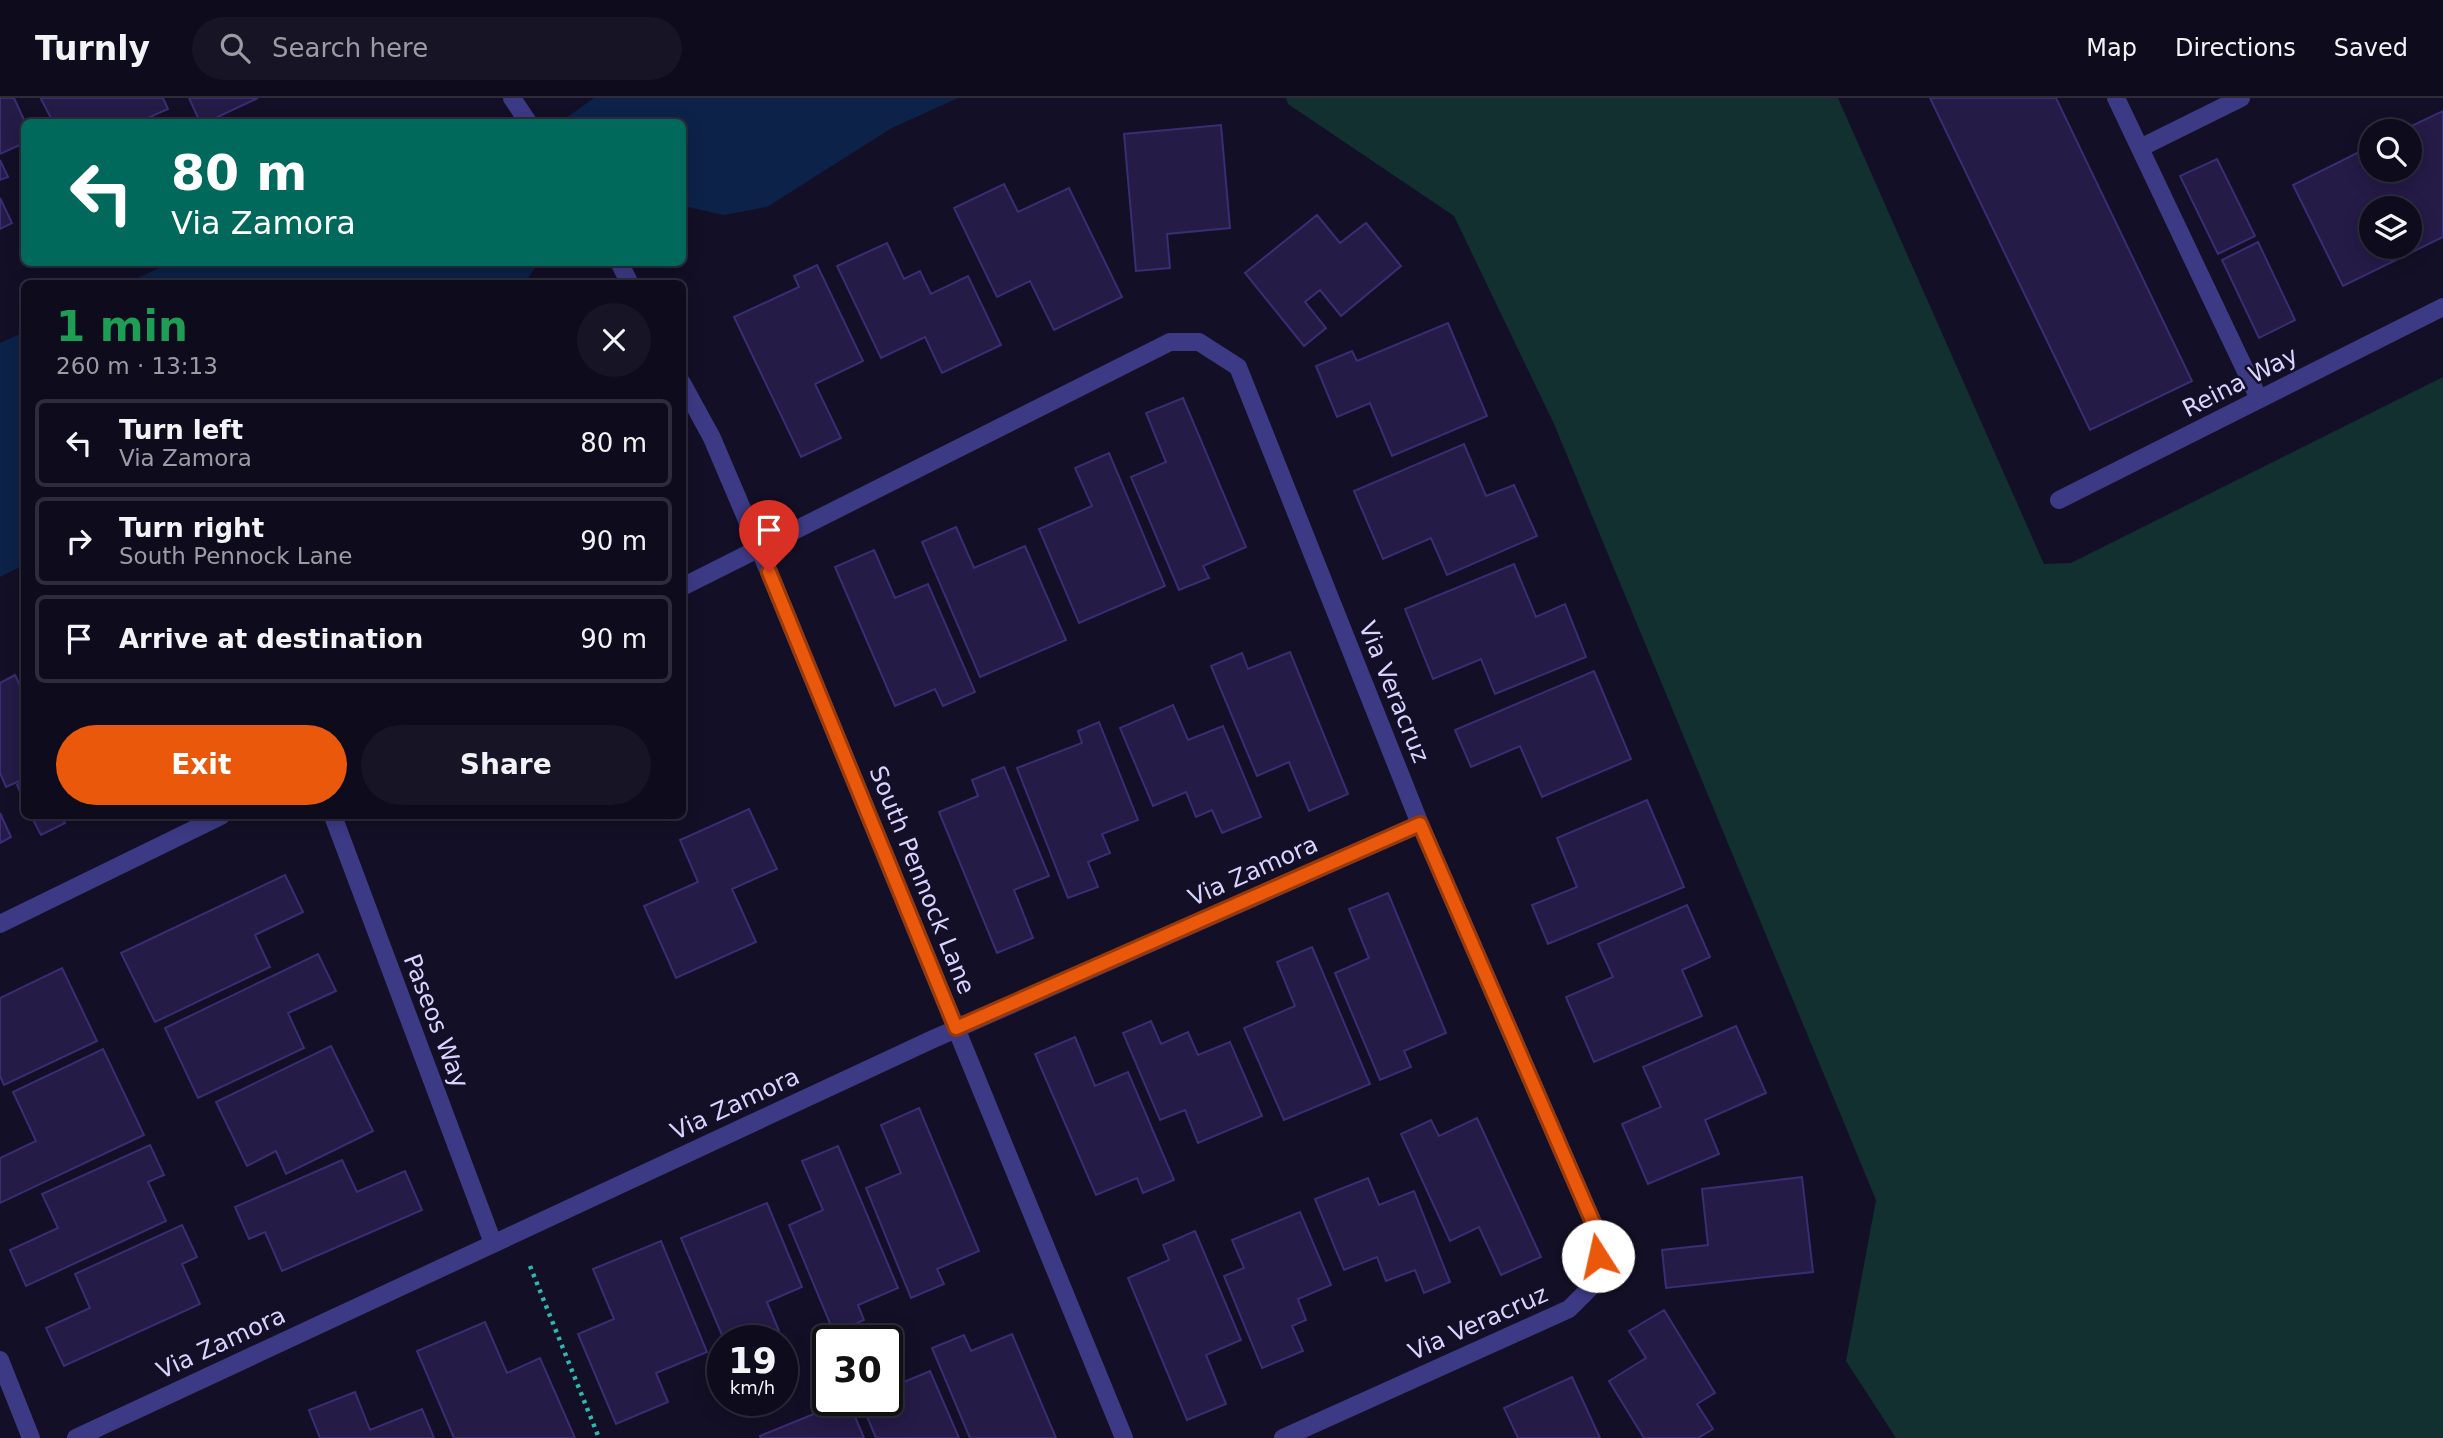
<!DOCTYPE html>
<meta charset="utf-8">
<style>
:root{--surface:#0e0b1c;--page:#171425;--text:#f1f3f6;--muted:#9b9ba3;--line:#2e2b3b;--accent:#ea580c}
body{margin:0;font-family:"DejaVu Sans",sans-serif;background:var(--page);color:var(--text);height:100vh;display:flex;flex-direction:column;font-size:26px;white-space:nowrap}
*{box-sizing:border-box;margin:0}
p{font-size:23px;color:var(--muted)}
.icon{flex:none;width:38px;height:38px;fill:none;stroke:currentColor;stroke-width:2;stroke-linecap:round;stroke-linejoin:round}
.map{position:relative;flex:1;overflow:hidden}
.drawer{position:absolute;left:21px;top:182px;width:665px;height:539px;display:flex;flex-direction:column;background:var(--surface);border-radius:10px;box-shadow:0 4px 18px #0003,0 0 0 2px var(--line)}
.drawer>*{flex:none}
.hud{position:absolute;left:21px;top:21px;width:665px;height:147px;border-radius:10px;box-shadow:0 4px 18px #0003,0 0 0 2px var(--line);background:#00695c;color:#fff;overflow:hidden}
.controls{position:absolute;left:2359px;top:21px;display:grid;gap:14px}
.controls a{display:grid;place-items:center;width:63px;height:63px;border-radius:50%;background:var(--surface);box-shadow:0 4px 18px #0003,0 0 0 2px var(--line);font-size:35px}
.speed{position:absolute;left:707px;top:1227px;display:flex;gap:14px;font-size:35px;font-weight:700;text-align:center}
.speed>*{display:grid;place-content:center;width:91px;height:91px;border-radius:50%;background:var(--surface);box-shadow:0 4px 18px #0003,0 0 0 2px var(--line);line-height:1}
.speed small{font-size:18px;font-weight:400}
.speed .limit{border:4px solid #111;border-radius:10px;background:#fff;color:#111}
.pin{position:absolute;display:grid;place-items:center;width:60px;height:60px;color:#fff;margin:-72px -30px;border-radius:50% 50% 50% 0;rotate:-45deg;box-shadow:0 0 7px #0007}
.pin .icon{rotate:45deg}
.me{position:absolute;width:77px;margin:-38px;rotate:350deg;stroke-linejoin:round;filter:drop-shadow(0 0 5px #0008)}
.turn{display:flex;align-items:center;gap:24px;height:147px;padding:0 35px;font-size:32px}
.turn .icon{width:91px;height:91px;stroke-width:2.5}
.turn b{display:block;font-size:49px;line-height:60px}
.round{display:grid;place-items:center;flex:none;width:74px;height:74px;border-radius:37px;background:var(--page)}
.head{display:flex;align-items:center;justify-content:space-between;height:119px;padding:0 35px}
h1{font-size:42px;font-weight:700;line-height:52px;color:#1e9e55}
.action{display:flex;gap:14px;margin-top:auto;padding:14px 35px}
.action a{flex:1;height:80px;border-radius:42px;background:var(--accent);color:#fff;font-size:28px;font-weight:700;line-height:80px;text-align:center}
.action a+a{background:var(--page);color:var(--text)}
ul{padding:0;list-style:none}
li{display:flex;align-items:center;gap:21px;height:88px;margin:0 14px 10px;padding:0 21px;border:4px solid var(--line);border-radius:10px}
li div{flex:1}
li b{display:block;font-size:26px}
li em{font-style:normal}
header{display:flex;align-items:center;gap:42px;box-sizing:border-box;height:98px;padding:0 35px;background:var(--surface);border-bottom:2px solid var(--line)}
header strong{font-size:33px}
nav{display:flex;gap:38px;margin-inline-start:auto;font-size:24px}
.search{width:490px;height:63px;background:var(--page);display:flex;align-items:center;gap:18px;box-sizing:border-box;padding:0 24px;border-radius:38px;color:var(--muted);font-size:26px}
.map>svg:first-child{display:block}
.green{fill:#12302f}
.water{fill:#0c2248}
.building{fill:#241b47;stroke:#3b2d73;stroke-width:2;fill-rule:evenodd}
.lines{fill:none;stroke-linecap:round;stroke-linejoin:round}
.path{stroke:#2fb8b0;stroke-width:4.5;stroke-dasharray:3.5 5;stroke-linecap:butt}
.street{stroke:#3d3a85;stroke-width:18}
.route-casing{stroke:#983908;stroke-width:18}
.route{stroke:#ea580c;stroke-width:12}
.labels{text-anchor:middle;stroke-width:5;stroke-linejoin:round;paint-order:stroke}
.street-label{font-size:24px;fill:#d9d4ff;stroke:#130f26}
</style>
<header>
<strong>Turnly</strong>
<div class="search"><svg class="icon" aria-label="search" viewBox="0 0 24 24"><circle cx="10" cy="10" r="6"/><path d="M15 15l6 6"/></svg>Search here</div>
<nav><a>Map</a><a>Directions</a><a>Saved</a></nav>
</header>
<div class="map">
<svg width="2443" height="1340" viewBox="0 0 2443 1340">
<rect width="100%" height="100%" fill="#130f26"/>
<path class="green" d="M1286,0h552l206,466 27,-1 372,-186v1061h-547l-50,-77 30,-161 -322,-776 -100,-208 -166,-112z"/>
<path class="water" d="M594,0h364l-66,30 -125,79 -43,8 -41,-9 -1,-84h-122z
M172,164h366v1l-13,20h-398z
M24,234v233l-24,12v-234z"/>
<path class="building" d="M0,0h14l11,24 -1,21 -24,11z
M43,0h120l5,11 -29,13h-86l-12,-23z
M189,0h69l-51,24h-7z
M1930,0h126l136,283 -102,49z
M2443,13v126l-100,49 -50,-101 78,-39v24h39v-39h-9zM2371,110h39v39h-39z
M1221,27l9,103 -63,6 3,34 -34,3 -12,-137z
M2217,61l38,77 -37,18 -38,-78z
M0,62l8,17 -8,3z
M1004,86l14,28 51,-24 53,109 -68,33 -24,-49 -33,16 -43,-89z
M0,100l12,25 -12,6z
M1317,117l23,28 26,-20 35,43 -60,50 -21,-26 -15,12 21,26 -22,18 -59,-73z
M2258,144l37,78 -36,18 -37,-78z
M887,145l17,36 16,-8 11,23 37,-18 33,69 -59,28 -17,-36 -44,21 -44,-92z
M817,167l46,96 -48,23 26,54 -40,19 -67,-140 65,-30 -5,-11z
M1448,225l39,93 -95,40 -22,-53 -33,14 -21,-51 36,-15 5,10z
M1183,300l63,149 -43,19 6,12 -30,12 -48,-113 35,-15 -20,-49z
M1464,346l22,52 28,-11 23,51 -90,39 -16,-37 -48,21 -29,-68z
M1109,355l56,133 -86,37 -40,-94 53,-23 -17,-38z
M956,429l18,41 51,-22 41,94 -86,37 -58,-135z
M874,452l21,48 33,-14 47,108 -32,14 -8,-17 -40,17 -60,-139z
M1514,466l22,53 29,-13 21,53 -91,37 -14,-35 -48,20 -28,-70z
M1290,554l58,142 -39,17 -20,-49 -32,14 -46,-110 31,-13 6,16z
M1594,573l37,88 -89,38 -22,-51 -49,21 -16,-37z
M15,577l9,19v85l-18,8 -6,-14v-90z
M1173,607l15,35 35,-14 38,91 -39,16 -10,-23 -16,7 -10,-25 -33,14 -33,-78z
M1099,624l39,98 -36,14 8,19 -22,9 10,25 -30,11 -51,-130 65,-25 -4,-12z
M1004,669l45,109 -35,14 19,48 -36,15 -58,-141 39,-16 -6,-16z
M24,683v20l-7,-16z
M1647,702l37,87 -136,57 -16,-39 45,-18 -20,-49z
M749,711l28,60 -45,20 24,53 -80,36 -32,-72 54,-24 -18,-42z
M0,715l11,24 -11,6z
M31,718h30l4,7 -24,12z
M285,777l18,37 -48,23 15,32 -115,55 -34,-69z
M1388,795l58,140 -42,18 7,16 -31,13 -45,-107 34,-15 -20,-49z
M1687,807l23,52 -28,13 20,46 -108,46 -28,-65 47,-20 -15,-33z
M1312,849l58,137 -86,36 -40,-92 51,-22 -18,-44z
M318,856l18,37 -48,22 16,35 -106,50 -33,-70z
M62,870l35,73 -93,44 -4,-9v-78z
M1151,923l10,23 27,-12 10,23 32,-13 32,74 -64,27 -13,-33 -25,10 -37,-87z
M1736,928l30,67 -61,27 14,34 -71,30 -26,-60 39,-17 -18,-40z
M1075,939l20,49 33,-14 46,108 -31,13 -6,-15 -41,17 -61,-141z
M331,948l42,85 -87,43 -10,-23 -29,15 -31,-64z
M103,951l41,86 -144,68v-45l36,-17 -23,-49z
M919,1010l60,143 -42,18 7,15 -33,14 -45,-110 35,-15 -20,-48z
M1477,1020l64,139 -40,18 -22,-48 -29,14 -49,-107 30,-14 8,16z
M150,1047l14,30 -16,7 18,39 -140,65 -16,-36 48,-22 -16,-34z
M838,1048l60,142 -40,17 6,15 -30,13 -45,-108 34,-15 -21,-49z
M342,1062l15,32 48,-21 17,39 -140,61 -17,-39 -16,7 -14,-32z
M1802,1079l11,95 -147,16 -4,-38 46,-5 -6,-56z
M1368,1080l11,27 35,-14 36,91 -26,11 -9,-23 -29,11 -9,-24 -33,13 -29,-71z
M767,1105l35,84 -35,15 12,29 -22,9h-33l-43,-102z
M1300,1114l31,73 -33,14 8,21 -14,6 11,25 -41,17 -38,-92 20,-8 -12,-28z
M182,1127l15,32 -15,7 18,40 -136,62 -18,-38 44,-20 -15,-34z
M1195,1133l46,109 -35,15 20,49 -39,16 -59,-142 41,-18 -6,-15z
M661,1143l46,111 -51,21 12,29 -52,22 -38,-90 36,-15 -21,-50z
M1664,1212l51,83 -18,11 16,25 -15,9h-54l-35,-57 37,-23 -17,-27z
M485,1224l22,51 33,-15 35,80h-121l-37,-87z
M1012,1236l44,104h-86l-38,-90 32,-13 7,16z
M930,1273l29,67h-83l-16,-38h27v-24l5,11z
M1572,1279l28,61h-82l-14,-30z
M355,1294l15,38 52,-21 12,29h-114l-11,-28z
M848,1302l16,38h-103l-1,-2z"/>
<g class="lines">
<path class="path" d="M530,1168l69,172"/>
<path class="street" d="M512,0l16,24
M2116,0l143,301
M2140,50l101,-50
M619,164l11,22
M682,285l30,55 57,134 355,866
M2059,402l384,-193
M682,489l488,-245h29l39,25 182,457 178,410 1,45 -30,30 -286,129
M333,718l160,427
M0,826l221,-108
M0,1262l31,78
M76,1340l855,-398 489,-216"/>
</g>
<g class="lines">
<g class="route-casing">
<path id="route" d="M769,474l187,456 464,-204 178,410v22"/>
</g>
<use href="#route" class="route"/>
</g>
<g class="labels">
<g class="street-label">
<text transform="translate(2240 284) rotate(-27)" y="8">Reina Way</text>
<text transform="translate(1394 594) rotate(68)" y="8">Via Veracruz</text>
<text transform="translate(1253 773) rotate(-24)" y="8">Via Zamora</text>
<text transform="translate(922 782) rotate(68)" y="8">South Pennock Lane</text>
<text transform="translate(436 923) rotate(69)" y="8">Paseos Way</text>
<text transform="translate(735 1006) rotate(-25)" y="8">Via Zamora</text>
<text transform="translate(1478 1225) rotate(-24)" y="8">Via Veracruz</text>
<text transform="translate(221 1245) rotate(-25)" y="8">Via Zamora</text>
</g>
</g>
</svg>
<div class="controls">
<a><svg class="icon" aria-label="search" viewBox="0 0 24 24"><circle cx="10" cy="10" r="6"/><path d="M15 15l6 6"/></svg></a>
<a><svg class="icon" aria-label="layers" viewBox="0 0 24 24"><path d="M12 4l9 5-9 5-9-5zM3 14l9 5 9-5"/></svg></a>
</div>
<div class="speed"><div>19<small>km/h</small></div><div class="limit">30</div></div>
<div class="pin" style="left:769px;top:474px;background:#d93025"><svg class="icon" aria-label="arrive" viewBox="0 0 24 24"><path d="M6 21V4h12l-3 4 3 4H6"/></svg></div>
<svg class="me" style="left:1598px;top:1158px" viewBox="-20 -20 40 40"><circle r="19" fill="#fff"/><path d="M0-13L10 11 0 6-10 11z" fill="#ea580c"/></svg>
<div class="hud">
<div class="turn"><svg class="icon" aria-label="left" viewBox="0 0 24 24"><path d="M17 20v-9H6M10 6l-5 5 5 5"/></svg><div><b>80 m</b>Via Zamora</div></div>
</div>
<section class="drawer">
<div class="head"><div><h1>1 min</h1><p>260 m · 13:13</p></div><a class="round"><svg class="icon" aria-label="close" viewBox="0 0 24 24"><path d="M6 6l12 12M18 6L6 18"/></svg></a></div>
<ul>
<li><svg class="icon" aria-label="left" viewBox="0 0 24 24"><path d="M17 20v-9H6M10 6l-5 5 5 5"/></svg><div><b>Turn left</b><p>Via Zamora</p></div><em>80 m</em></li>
<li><svg class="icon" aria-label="right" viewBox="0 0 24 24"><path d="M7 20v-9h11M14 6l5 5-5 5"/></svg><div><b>Turn right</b><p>South Pennock Lane</p></div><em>90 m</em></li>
<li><svg class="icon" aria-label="arrive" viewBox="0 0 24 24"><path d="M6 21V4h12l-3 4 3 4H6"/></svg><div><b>Arrive at destination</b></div><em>90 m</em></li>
</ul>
<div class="action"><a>Exit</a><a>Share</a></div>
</section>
</div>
